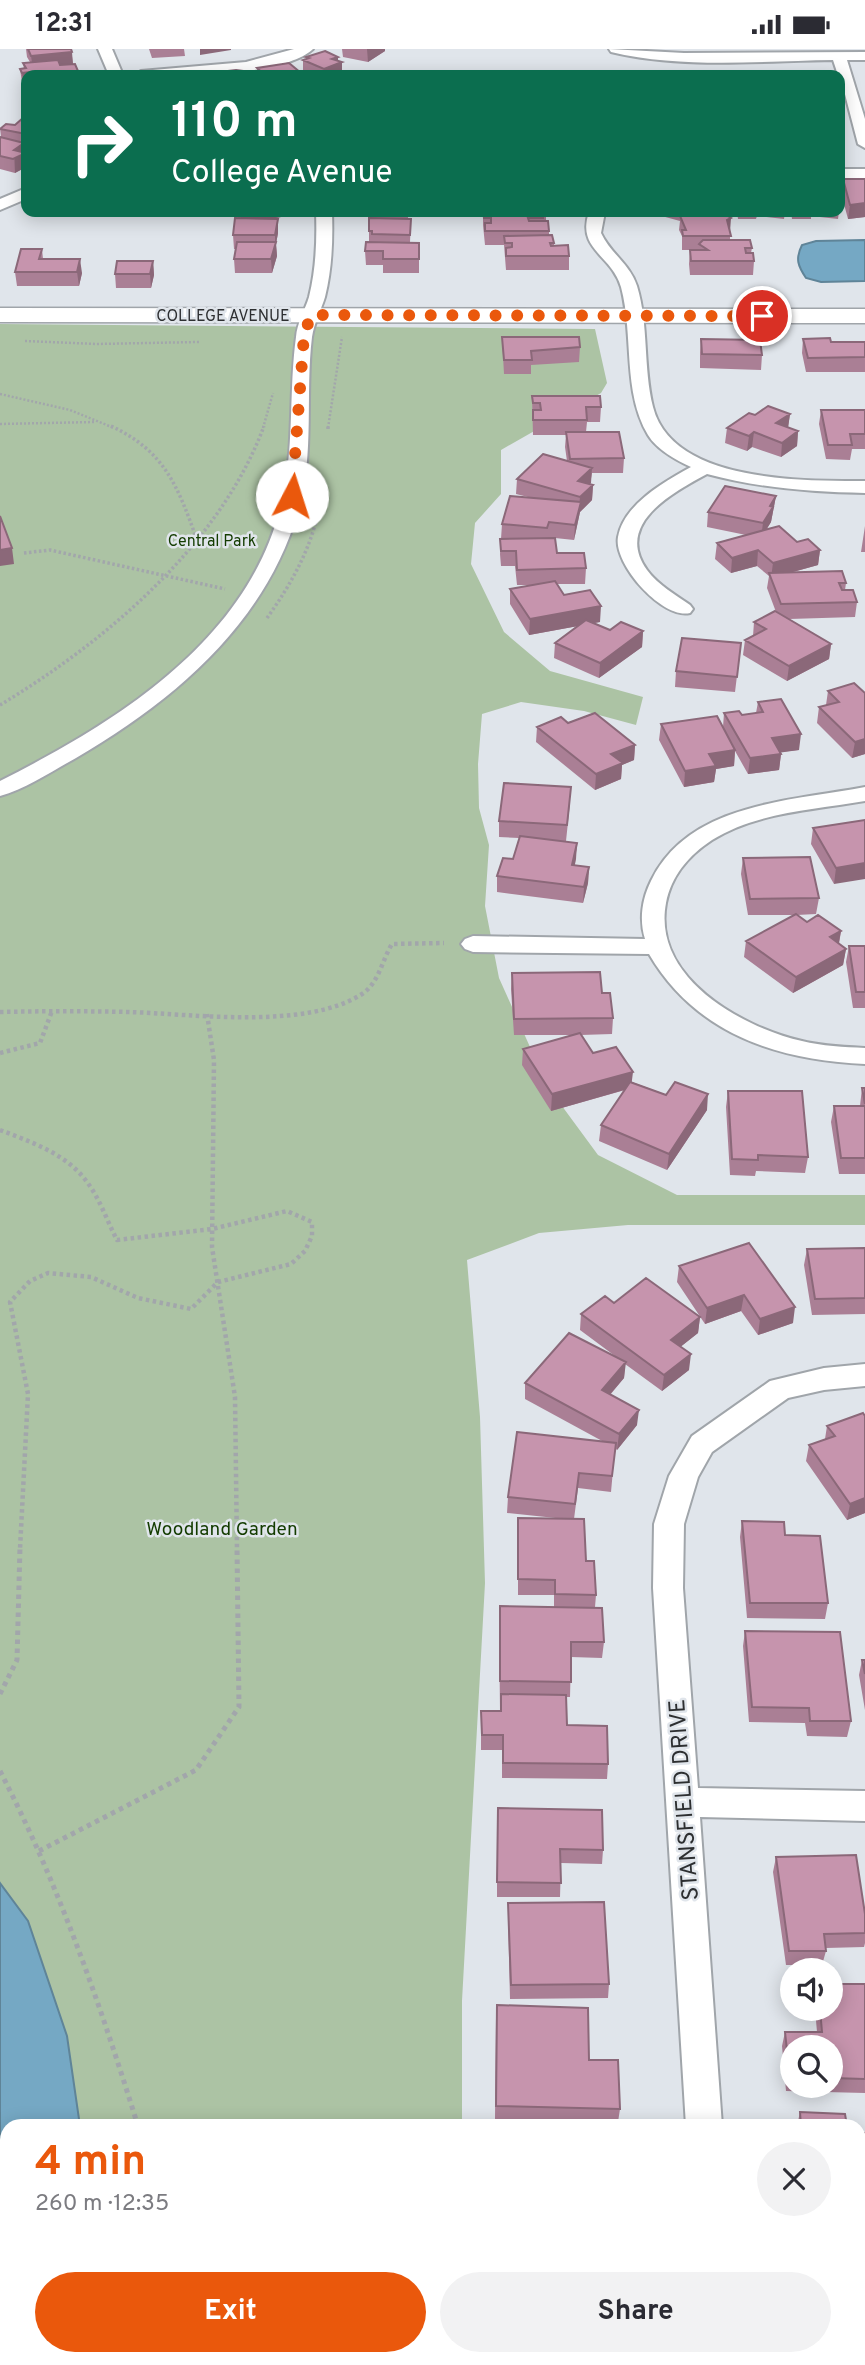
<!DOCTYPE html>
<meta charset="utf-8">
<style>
:root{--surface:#fff;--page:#f2f2f3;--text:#2b2b33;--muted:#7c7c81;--accent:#ea580c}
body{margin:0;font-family:Overpass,sans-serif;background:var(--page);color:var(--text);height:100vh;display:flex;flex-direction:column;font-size:26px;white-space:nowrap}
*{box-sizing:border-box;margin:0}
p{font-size:23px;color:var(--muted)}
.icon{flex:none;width:38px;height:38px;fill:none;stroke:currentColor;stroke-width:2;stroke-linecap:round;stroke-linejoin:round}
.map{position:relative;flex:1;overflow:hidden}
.drawer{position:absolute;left:0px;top:2070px;width:866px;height:247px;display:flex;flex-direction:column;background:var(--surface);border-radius:21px 21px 0 0;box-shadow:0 4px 18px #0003}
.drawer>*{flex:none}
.top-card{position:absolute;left:21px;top:21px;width:824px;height:147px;border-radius:14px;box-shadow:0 4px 18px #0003;background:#0b6e4f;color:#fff;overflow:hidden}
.buttons{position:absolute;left:780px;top:1909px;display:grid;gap:14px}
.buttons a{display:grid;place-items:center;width:63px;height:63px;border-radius:50%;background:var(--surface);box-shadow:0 4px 18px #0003;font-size:35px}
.pin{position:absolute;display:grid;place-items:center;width:60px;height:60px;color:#fff;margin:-30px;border:4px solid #fff;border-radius:50%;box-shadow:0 2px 7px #0007}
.me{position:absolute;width:77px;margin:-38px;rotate:5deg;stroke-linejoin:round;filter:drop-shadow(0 0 5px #0008)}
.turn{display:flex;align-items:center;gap:24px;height:147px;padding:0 35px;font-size:32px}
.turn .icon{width:91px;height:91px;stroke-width:2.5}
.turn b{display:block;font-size:49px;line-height:60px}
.round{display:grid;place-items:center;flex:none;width:74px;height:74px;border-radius:37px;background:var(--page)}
.head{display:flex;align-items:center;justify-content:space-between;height:119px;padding:0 35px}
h1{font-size:42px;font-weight:700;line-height:52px;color:var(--accent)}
.cta{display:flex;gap:14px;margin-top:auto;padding:14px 35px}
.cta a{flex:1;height:80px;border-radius:42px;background:var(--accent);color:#fff;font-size:28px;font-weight:700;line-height:80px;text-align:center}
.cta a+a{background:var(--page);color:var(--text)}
.status{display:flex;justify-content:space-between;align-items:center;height:49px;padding:0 35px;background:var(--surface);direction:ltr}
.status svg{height:19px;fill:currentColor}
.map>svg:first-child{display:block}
.green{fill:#acc3a4}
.water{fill:#75a8c4;stroke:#5f8498;stroke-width:2}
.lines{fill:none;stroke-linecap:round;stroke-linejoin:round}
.street-casing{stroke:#a0a5aa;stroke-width:4}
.secondary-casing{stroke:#a0a5aa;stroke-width:3}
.path-far3{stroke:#a2a6ab;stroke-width:2.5;stroke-dasharray:2 2;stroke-linecap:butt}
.path-far2{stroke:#a2a6ab;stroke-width:3.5;stroke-dasharray:2.5 2.5;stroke-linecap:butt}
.path-far1{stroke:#a2a6ab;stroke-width:4.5;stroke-dasharray:3.5 3.5;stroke-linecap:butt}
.path{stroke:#a2a6ab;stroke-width:5;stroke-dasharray:4.5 4.5;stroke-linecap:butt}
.street{fill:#fff;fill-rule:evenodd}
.secondary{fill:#fff;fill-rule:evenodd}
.wall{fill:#aa7f95;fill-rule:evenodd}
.shaded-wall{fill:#8b6879}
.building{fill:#c694ad;stroke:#8b6879;stroke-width:2}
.route{stroke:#ea580c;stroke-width:12;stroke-dasharray:0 21.6}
.labels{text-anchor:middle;stroke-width:5;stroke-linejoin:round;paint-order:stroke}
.far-street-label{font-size:16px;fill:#2d2f31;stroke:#e0e5eb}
.far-park-label{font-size:16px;fill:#133c00;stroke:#e0e5eb}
.park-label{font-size:19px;fill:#133c00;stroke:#e0e5eb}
.near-street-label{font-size:23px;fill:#2d2f31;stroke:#e0e5eb}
</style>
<div class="status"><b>12:31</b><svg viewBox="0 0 49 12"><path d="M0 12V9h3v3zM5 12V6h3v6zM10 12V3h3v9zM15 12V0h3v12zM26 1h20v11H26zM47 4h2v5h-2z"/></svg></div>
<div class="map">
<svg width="865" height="2316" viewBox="0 0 865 2316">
<rect width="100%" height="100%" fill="#e0e5eb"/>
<path class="green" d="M0,275l595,5 12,54 -6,10 -100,57v44l-26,29 -4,41 33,68 46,39 93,26 -7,28 -52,-14 -63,-9 -39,12 -4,50 1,44 10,37 -4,61 14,72 49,109 50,68 79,40h188v30h-237l-89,8 -72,27 13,157 5,166 -23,418v125h-455v233h455v6h-462z"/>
<path class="water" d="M865,191v41l-44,1 -15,-4c-8,-12 -11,-19 -4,-33l14,-4z
M0,1834l28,38 39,115 13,90h-73v233h81l-1,6h-87z"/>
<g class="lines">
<g class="street-casing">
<path id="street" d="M98,0h14l11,26h-14z
M294,0h19c-30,28 -139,28 -179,26l7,-4 105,-9z
M609,0l75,4 181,-1v8h-18l18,59v29l-7,-4 -18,-69h-2l-5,-15c-72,1 -151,9 -222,-8z
M840,120h25v10h-25z
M26,139v11l-26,11v-11z
M316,163h16c1,28 0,57 -7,85 -4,13 -11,26 -13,40 -7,58 3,118 -14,175 -33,112 -124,189 -222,246 -24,13 -50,31 -76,38v-15c121,-61 257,-146 284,-290 10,-51 5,-103 12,-154 1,-14 9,-27 13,-40 7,-28 8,-57 7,-85z
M589,163h16l-4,21c9,20 29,31 36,53 12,40 6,81 16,121 19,76 151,74 212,74v12c-54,-1 -106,-5 -158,-19 -35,19 -93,50 -60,96 11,15 29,25 43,35l3,4 -3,4c-27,7 -77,-49 -72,-76 6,-33 46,-55 73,-70 -15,-7 -34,-17 -43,-32 -26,-44 -14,-99 -27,-148 -9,-32 -45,-37 -32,-75z
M865,738v14c-51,9 -108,11 -153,39 -23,15 -41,36 -46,63 -14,74 75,124 136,138 20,5 42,6 63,7v16c-88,-4 -169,-30 -216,-110l-176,-2 -8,-3 -4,-5 4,-5 8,-3 172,3c-6,-19 -3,-40 6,-58 37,-78 140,-80 214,-94z
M865,1315v22l-41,4 -36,8 -76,54 -14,25 -14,47 -1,64 15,200 167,3v30l-165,-4 22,309h-36l-33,-538 1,-64 15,-48 23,-40 78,-55 54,-13z
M699,2310h38v6h-38z"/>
</g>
<g class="secondary-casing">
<path id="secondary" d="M0,259l865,1v14l-865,-1z"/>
</g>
<path class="path-far3" d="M25,292l71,3 103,-2
M0,345l70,16 44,18
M0,375l94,-2
M263,379l10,-35
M328,379l14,-91"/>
<path class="path-far2" d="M111,377c54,25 67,61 86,114
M328,380v-3
M24,504l26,-3 175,39
M267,569c25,-35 45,-71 53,-114
M0,656c105,-63 220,-160 264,-279"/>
<path class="path-far1" d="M0,963c43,-1 86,-1 129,0 65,2 177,18 233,-18 17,-11 20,-34 30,-50l52,-1
M207,965l7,46 -2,187 23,150 2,152
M0,1004l40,-10 12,-32
M0,1081c31,12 67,24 87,52 13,17 20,39 30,58l95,-11 75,-18 25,11v14l-7,15 -14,13 -73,18 -27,27 -53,-11 -47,-21 -43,-4 -18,8 -20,21 18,92 -8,155"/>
<path class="path" d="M0,1645l17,-34 3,-113
M0,1722c59,114 100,233 138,355
M39,1802l157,-81 43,-63 -2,-160
M188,2310l1,6"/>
<use href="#street" class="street"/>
<use href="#secondary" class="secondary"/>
</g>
<path class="wall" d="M26,0h45l2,15 5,7v4h-52l-2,11 -2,-4 -2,-13h4l-1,-6 7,-1 -3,-5z
M149,0h35l1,7 -33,2z
M342,0h43v2l-17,11 -25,-5z
M306,8l36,5v13h-34l-5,-2v-13l3,-1z
M257,19l44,5v2h-44z
M26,61v37l-2,-1 2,9v12l-11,6 -15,-4v-32h1l-1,-9 15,-3 9,-7v-3z
M843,130l22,38 -17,2 -7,-26z
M72,163h34l-5,3 -5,-2 -5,4z
M235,163h46v5l-9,2 6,14 -2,11 1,12 -5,17h-37l-1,-14 2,-10h-2l-1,-14 6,-16z
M371,163h37v7h3l-1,23 9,1v30h-36v-8h-17l-1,-14 4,-9v-11l2,-13z
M483,163h63v8l3,11v4l5,8v3l15,10v14h-63l-2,-25h-19l-2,-20z
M647,163h73l-5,3 15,17v8l22,8 -1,5 3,8 -1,14h-63l-1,-11 1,-14h8h-16v-14l-3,-6 1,-9z
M737,163h48l-1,7 -27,-3 -1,3h-18z
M791,163h48l-1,7 -27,-3v3h-19z
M42,200l1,10 39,14 -3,13h-62l-2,-14z
M153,212l1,14 -3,13h-35l-1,-14z
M502,288l78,10 -1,15 -48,3v9h-27z
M701,290l61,16 -1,15 -61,-2v-15z
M803,290l28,3h34v30h-59l-4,-19z
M532,347l69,11 -1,15h-13l-1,10 38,26 -1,15h-31l-2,11 3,1 -1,15 -12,12 -6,28 -19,-2 2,15 29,15 -1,16h-28l7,11 36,27 -7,1 17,7 33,1 -1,16 -43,31 -45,-20 1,-15 23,-17 -49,9 -19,-31v-15l25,-4h-18l-2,-19h-14l-1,-12 2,-30 26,-27 -12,-3 1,-15 50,-18 -2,-14 1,-12h-33z
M821,361h44v39h-13l-2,11 -24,-1 -7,-35z
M790,365l-2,13 10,4 -1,15 -16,11 -29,-10 -5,4 -22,-8 2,-15 28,-13z
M776,447l-5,26 -5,8 54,20 -2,15 -25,7 53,11 -1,7 12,12 -2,15 -66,2 42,25 -2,15 -42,22 -44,-26 2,-15 8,-4 1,-14 22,-10 -9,-24 2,-12 -12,-10 -26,7 -16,-14 2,-16 29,-8 -39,-8 1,-15z
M865,477v26h-4z
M741,594l-6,49 -60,-5 1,-16z
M828,642l37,2v61l-13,4 -35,-35 2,-16 7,-2z
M758,653l41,48 -19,2 1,2 -2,16 -31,4 -13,-23 -1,15 -18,3 -2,13 -30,5 -25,-47 2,-16 62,3 1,-14 18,2 14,-2z
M568,674l67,22 -1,15 -12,5 -1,14 -26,11 -59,-48 1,-15z
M570,754l-4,38h-9l20,2 -2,22 14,2 -1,16 -5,20 -86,-11v-16l16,-17 6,-21 -20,-1v-16z
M865,771l-31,64 -23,-40 2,-16z
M743,809l76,40 -3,16 -19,1 10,7 34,9 -2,13 7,5 -3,16 -50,28 -49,-36 2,-16 49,-26h-47l-7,-41z
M849,897h16v62h-12l-7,-46z
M512,924l90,20 11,25 -1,16 -31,1 12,18 39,29 75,28 -40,60 -68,-29 2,-16 24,-35 -74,21 -29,-46 1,-16 50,-14h-59l-3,-46z
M862,1039h3v86h-26l-8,-52 3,-16h26z
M728,1042l80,66 -3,16 -49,-2 -1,5 -25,-1 -4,-68z
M749,1194l44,80 -35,12 -17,-24 -36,13 -28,-42 2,-16z
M865,1199v66l-53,1 -8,-50 3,-16z
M614,1254l86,14 -2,16 -18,14 9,23 -27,21 -37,-27 -1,14 -14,17 27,30 -20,25 -2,-2 -4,44 -33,-4 -4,31 22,76 -1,12 9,35 -2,16 -31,-1 -1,40h-4l1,28 41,39 -1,15 -105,-1v-28h-21v-39h19l-1,-90 55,-14v-12h-36v-77l47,1 -58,-6 1,-16 96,-55 -79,-43v-16l94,-24 -39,-29 1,-16z
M863,1364l2,100 -18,7 -41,-59 3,-16 16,-6 2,-13z
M742,1472l43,14 43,68 -3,16 -78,-1 -7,-81z
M745,1582l106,90 -4,16 -40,-1 -2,-13 -56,-1 -6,-76z
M862,1611h3v50l-6,-35z
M497,1774l106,27 -1,14 -41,-1 -1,34h-63z
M776,1808l89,57v29l-1,4 -38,1v3l-4,14h-36l-13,-93z
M508,1854l101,81 -1,14 -98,1 -2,-82z
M865,1935v109l-79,-2 -4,-45 3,-14h32l-2,-23h16zM793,1998h38v39h-38z
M496,1970l93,41 31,49 -2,13 -123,-3z
M800,2063l47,14h-50z
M859,2084h6v108h-6z
M813,2310h46l6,6h-52z"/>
<path class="shaded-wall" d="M200,0h31v1l-31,5z
M367,0h18v2l-17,11z
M72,3l1,13 -40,4 -2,-13z
M338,8v7l4,-2v13h-18v-6l8,-10z
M78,22v4h-48z
M29,23v3h-3v10l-2,1 -2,-13z
M24,94l1,10h1v14l-11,6 -1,-23z
M865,154v14l-17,2 2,-14z
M90,163h6v1l-5,4z
M241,163h40v5l-40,7z
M703,163h7l-1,8 -8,7 1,-14z
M731,169l-1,14 -3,-12z
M278,170v14l-2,11 1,12 -5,17 -1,-14 4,-13v-11z
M80,210l2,14 -3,13 -2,-14z
M153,212l1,14 -3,13 -1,-14z
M790,365l-2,14 -12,-5z
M798,382l-1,15 -16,11 1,-14z
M754,383l-2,15 -5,4 2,-15z
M592,419l-1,15 -13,13v-15z
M593,436l-1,15 -12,12 -6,28 1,-15 4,-18 1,-10z
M776,447l-5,26 -10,16 2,-15 7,-17z
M12,499l2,16 -14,2v-16z
M758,501l-1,16 -26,7 1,-15z
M820,501l-2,15 -47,13 2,-15z
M601,557l-1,16 -71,13 1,-16z
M643,582l-1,16 -43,31 1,-15z
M831,595l-2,15 -42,22 2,-15z
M801,685l-2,16 -29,4 2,-16z
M865,690v15l-13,4 3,-16z
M635,696l-1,15 -12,5 -1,14 -26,11 1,-16 15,-20z
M735,701l-1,16 -18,3 -2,13 -30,5 1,-16 24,-17z
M781,705l-2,16 -31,4 2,-16z
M577,794l-1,16 -5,22 1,-16z
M865,814v16l-31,5 2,-16z
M589,818l-1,16 -5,20 1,-16z
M841,882l-3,16 -8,-10z
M846,900l-3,16 -50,28 3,-16z
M633,1023l-2,16 -80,23 1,-17z
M708,1045l-1,16 -40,60 2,-16z
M744,1246l-3,16 -36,13 2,-16z
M795,1258l-2,16 -35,12 2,-16z
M700,1268l-2,16 -29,23 2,-16z
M691,1305l-2,16 -27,21 2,-16z
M626,1313l-2,16 -24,28 2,-16z
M639,1361l-2,15 -20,25 2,-16z
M865,1449v15l-18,7 3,-16z"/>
<path class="building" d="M28,0h43l1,3 -41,4z
M325,2l13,6 -6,2 10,3 -18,7 -21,-9 6,-2 -3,-1z
M58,11l2,5 15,-1 3,7 -48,4 -1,-3 -7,1 -2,-4 6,-1 -3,-5z
M289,14l12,10 -8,2h-28l-8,-7z
M236,21l7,1 2,4h-34l-1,-2z
M23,69l3,1v15l-26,-5 6,-5 9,1z
M0,88l24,6 -10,7 12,3 -13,6 -13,-3z
M843,130h22v24l-15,2z
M483,163h60v6h-15l1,3h19l1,10h-64v-8h6v-5h-7z
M726,166l5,3 -4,2 4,16h-48l-1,-6h4l-6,-14z
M235,169l43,1 -3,16h-42z
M369,169l42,1 -1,16 -38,-1v-3h-3z
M552,186l2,8h-4l1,3 17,-1 1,11h-63v-8l6,-1v-4h-7l-1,-7z
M703,191h47l2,8h-7l1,5h7l1,8h-63l-1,-11h18l-9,-6z
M237,193h39l-5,17h-37z
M366,193l53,1v16h-36v-8h-18z
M21,200h21l-3,10h41l-3,13h-62z
M117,212h36l-3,13h-35z
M502,288h77l1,10 -49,4 1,9h-28z
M830,289l1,4h34v15l-57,1 -5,-19z
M701,290l59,1 2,15 -60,-1z
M532,347h68l1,11h-15l1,13h-54v-10h8l-1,-7h-7z
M768,357l22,8 -14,9 22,8 -16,12 -28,-11 -5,4 -22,-8 22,-15 6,2z
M821,361h44v24h-15l2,11h-24z
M566,383h53l5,26 -54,1z
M543,405l49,14 -14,13 15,4 -13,12 -63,-18z
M725,437l51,10 -6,10 3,1 -10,16 -55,-11z
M510,447l71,6 -6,23 -26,-3 -2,6 -45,-4z
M0,467l12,32 -12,2z
M779,477l18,16 11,-3 12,11 -47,13 -15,-13 -26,8 -15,-15z
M555,489l2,15h27l2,15 -69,2 -1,-19h-15l-1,-12z
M842,522l4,12h-7l3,7h11l4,12 -76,2 -12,-31z
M555,532l9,14 26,-5 11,16 -71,13 -20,-30z
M775,562l56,33 -42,22 -44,-26 21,-11 -12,-7z
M586,571l24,10 11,-8 22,9 -43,32 -45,-20z
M682,589l59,5 -4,34 -61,-6z
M854,634l11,10v46l-10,3 -36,-35 20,-5 -11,-11z
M781,650l20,35 -29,4 9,16 -31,4 -26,-45 15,-2 3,4 21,-3 -5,-10z
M595,664l40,32 -24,9 12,9 -27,11 -59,-47 24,-10 7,6z
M717,667l18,34 -26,4 7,12 -31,5 -24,-47z
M504,734l67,4 -4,38 -68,-4z
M865,771v43l-29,5 -23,-40z
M520,787l57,7 -5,22 17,2 -5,20 -87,-11 6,-18 10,1z
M810,808l9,41 -69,1 -7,-41z
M796,865l11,8 11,-7 23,16 -11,6 16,12 -50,28 -50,-36z
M849,897h16v46h-9z
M600,923l2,21h8l3,25 -99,1 -2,-46z
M580,984l13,20 23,-6 17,25 -81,22 -29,-45z
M630,1033l36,13 9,-13 33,12 -39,60 -68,-29z
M862,1039h3v16z
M728,1042h74l6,66 -50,-2v5l-26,-1z
M834,1057h31v52h-24z
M749,1194l46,64 -35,12 -16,-24 -37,13 -28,-42z
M865,1199v50l-50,1 -8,-50z
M646,1229l54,39 -29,23 20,14 -27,21 -83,-61 24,-18 9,7z
M569,1284l57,29 -24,28 37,20 -20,24 -94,-51z
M863,1364l2,3v82l-15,6 -41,-59 26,-9 -8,-10z
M517,1383l99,11 -4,33 -33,-3 -4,31 -67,-7z
M518,1469l66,1 2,42h8l2,34 -41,-1v-14l-37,-1z
M742,1472l42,1 1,13 35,1 8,67h-78z
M500,1557l102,2 2,34h-33v40l-71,-1z
M745,1582l95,1 11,89h-41l-1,-13 -57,-1z
M862,1611h3v14z
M501,1645l65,1 1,30 40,1 1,38 -105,-1v-28h-21l-1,-24h20z
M498,1759l104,2 1,40 -43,-1 1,34 -64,-1z
M856,1806l9,59v19l-41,1 2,17h-37l-13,-94z
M604,1853l5,82 -98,1 -3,-82z
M831,1935h34v95l-34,-1v-31h-38v31h-3l-5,-46h37l-2,-23h11z
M497,1956l91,3 1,52h29l2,49 -124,-3z
M800,2063l45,2 2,12h-46z
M501,2076l114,1h-114z
M859,2084h6v95h-6z
M859,2280h6v36h-47v-6h41z
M505,2310h133v6h-133z"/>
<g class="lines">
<path class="route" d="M292,447l12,-161 7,-20 451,1"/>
</g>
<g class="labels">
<g class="far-street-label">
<text x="223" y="272">COLLEGE AVENUE</text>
</g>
<g class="far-park-label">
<text x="212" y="497">Central Park</text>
</g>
<g class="park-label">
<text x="222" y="1486">Woodland Garden</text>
</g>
<g class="near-street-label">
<text transform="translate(683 1751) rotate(-94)" y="8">STANSFIELD DRIVE</text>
</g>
</g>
</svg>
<div class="buttons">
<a><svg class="icon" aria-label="sound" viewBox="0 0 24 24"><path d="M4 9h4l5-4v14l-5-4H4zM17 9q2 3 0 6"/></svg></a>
<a><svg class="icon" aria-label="search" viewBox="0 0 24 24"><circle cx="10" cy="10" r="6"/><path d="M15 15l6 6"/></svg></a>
</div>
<div class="pin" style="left:762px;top:267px;background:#d93025"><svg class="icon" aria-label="arrive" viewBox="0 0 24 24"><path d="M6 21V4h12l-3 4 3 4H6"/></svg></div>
<svg class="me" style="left:292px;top:447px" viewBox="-20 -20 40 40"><circle r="19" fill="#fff"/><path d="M0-13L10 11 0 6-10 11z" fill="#ea580c"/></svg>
<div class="top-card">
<div class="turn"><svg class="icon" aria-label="right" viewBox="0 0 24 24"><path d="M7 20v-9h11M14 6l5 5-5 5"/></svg><div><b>110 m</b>College Avenue</div></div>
</div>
<section class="drawer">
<div class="head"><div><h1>4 min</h1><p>260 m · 12:35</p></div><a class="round"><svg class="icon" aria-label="close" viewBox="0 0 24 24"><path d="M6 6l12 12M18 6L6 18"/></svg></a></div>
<div class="cta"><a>Exit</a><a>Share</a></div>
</section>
</div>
